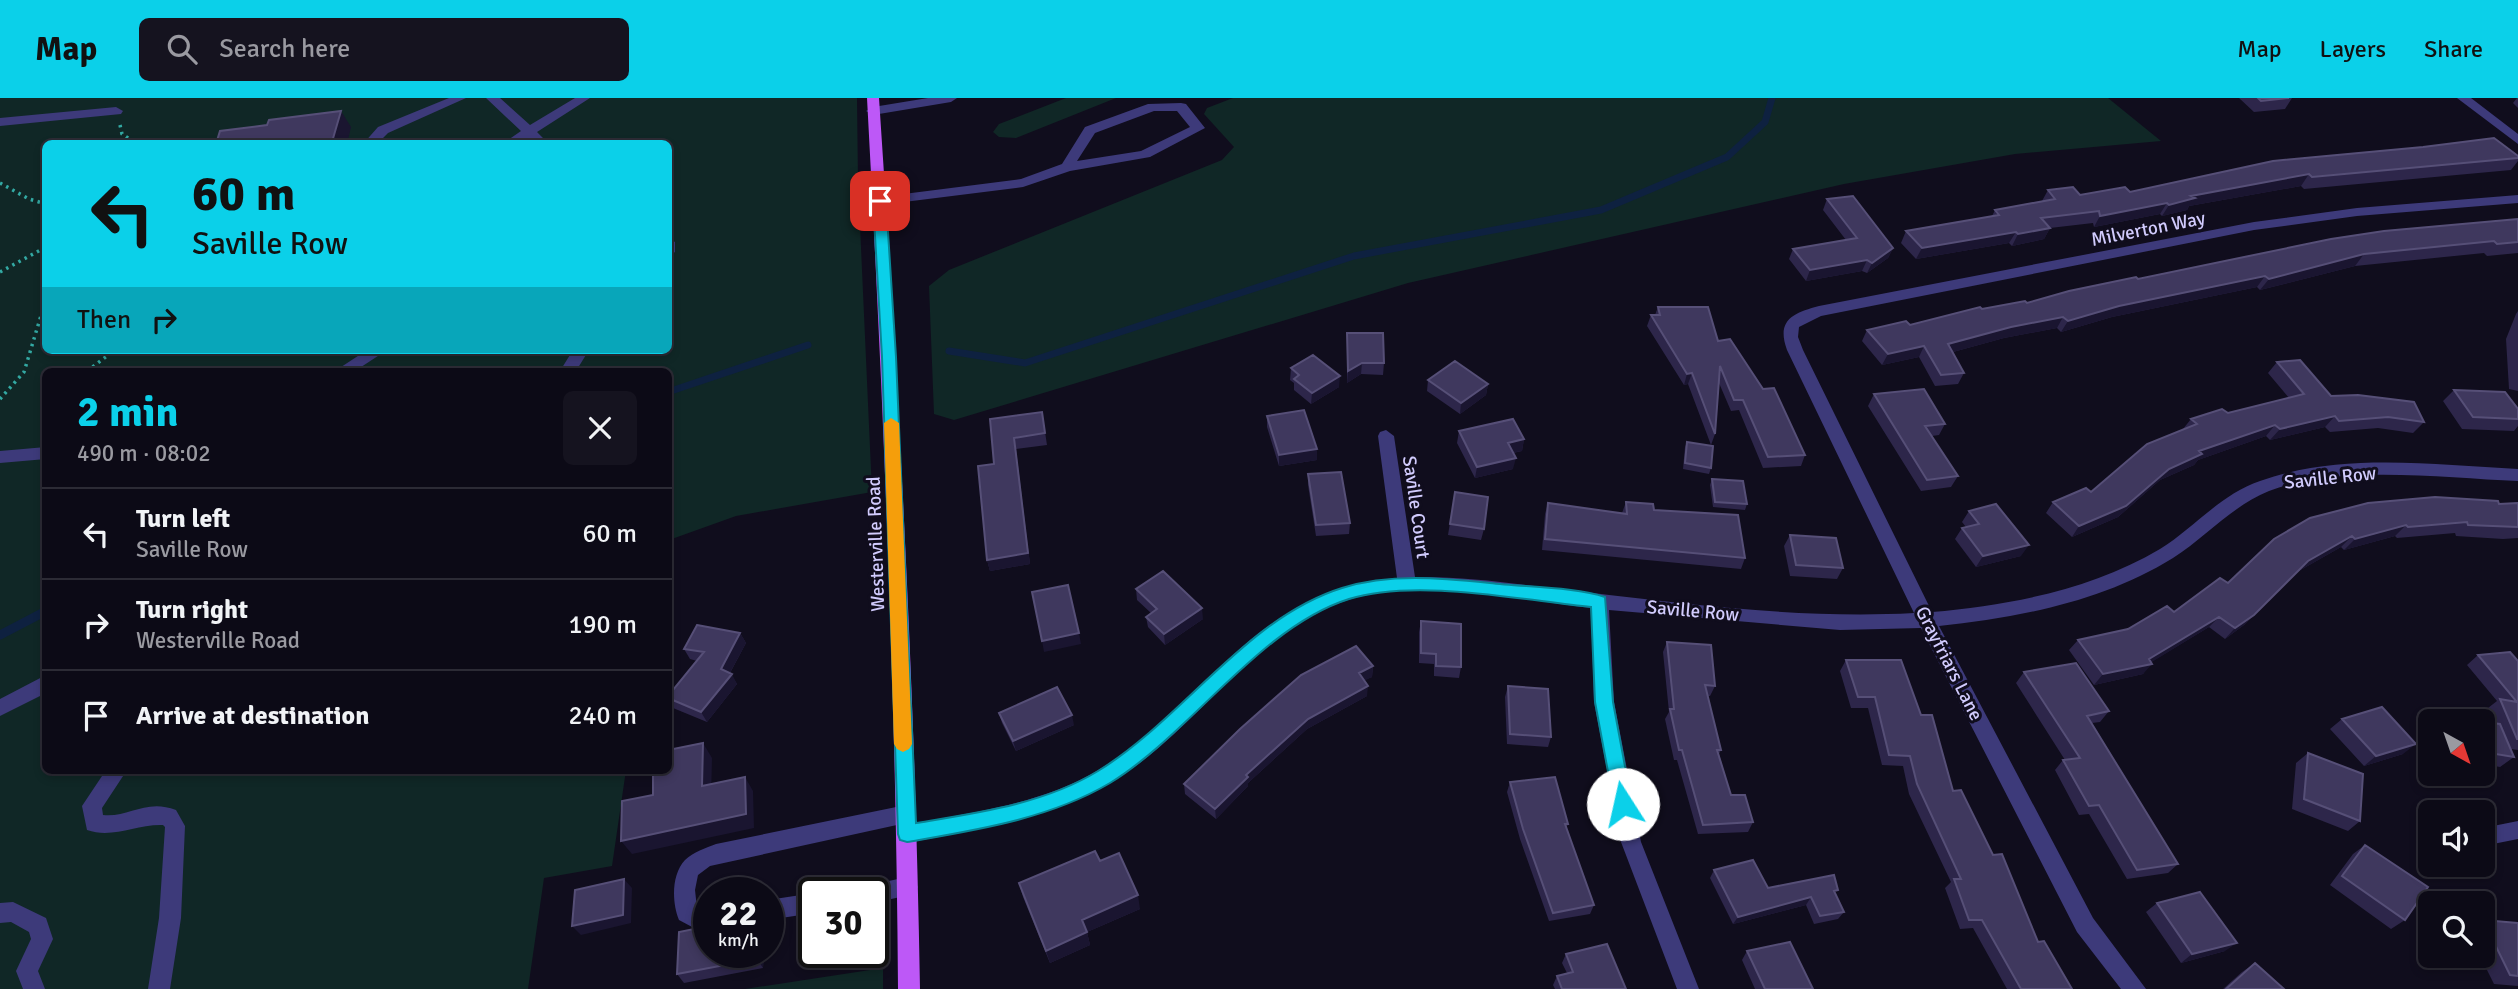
<!DOCTYPE html>
<meta charset="utf-8">
<style>
:root{--surface:#0c0a16;--page:#15131f;--text:#f1f3f6;--muted:#9a9aa1;--line:#2c2b35;--accent:#0bd0e9}
body{margin:0;font-family:Signika,sans-serif;background:var(--page);color:var(--text);height:100vh;display:flex;flex-direction:column;font-size:26px;white-space:nowrap}
*{box-sizing:border-box;margin:0}
p{font-size:23px;color:var(--muted)}
.icon{flex:none;width:38px;height:38px;fill:none;stroke:currentColor;stroke-width:2;stroke-linecap:round;stroke-linejoin:round}
.map{position:relative;flex:1;overflow:hidden}
.sheet{position:absolute;left:42px;top:270px;width:630px;height:406px;display:flex;flex-direction:column;background:var(--surface);border-radius:10px;box-shadow:0 4px 10px #0003,0 0 0 2px var(--line)}
.sheet>*{flex:none}
.guide{position:absolute;left:42px;top:42px;width:630px;height:214px;border-radius:10px;box-shadow:0 4px 10px #0003,0 0 0 2px var(--line);background:#0bd0e9;color:#111;overflow:hidden}
.needle{width:46px;rotate:140deg}
.fabs{position:absolute;left:2418px;top:611px;display:grid;gap:14px}
.fabs a{display:grid;place-items:center;width:77px;height:77px;border-radius:10px;background:var(--surface);box-shadow:0 4px 10px #0003,0 0 0 2px var(--line);font-size:35px}
.speed{position:absolute;left:693px;top:779px;display:flex;gap:14px;font-size:35px;font-weight:700;text-align:center}
.speed>*{display:grid;place-content:center;width:91px;height:91px;border-radius:50%;background:var(--surface);box-shadow:0 4px 10px #0003,0 0 0 2px var(--line);line-height:1}
.speed small{font-size:18px;font-weight:400}
.speed .limit{border:4px solid #111;border-radius:10px;background:#fff;color:#111}
.pin{position:absolute;display:grid;place-items:center;width:60px;height:60px;color:#fff;margin:-30px;border-radius:14px;box-shadow:0 4px 10px #0006}
.me{position:absolute;width:77px;margin:-38px;rotate:350deg;stroke-linejoin:round;filter:drop-shadow(0 0 5px #0008)}
.turn{display:flex;align-items:center;gap:24px;height:147px;padding:0 35px;font-size:32px}
.turn .icon{width:91px;height:91px;stroke-width:2.5}
.turn b{display:block;font-size:49px;line-height:60px}
.then{display:flex;align-items:center;height:66px;padding:0 35px;background:#0003;gap:14px;font-size:26px}
.round{display:grid;place-items:center;flex:none;width:74px;height:74px;border-radius:10px;background:var(--page)}
.headline{display:flex;align-items:center;justify-content:space-between;height:119px;padding:0 35px}
h1{font-size:42px;font-weight:700;line-height:52px;color:var(--accent)}
ul{padding:0;list-style:none}
li{display:flex;align-items:center;gap:21px;height:91px;padding:0 35px;border-top:2px solid var(--line)}
li div{flex:1}
li b{display:block;font-size:26px}
li em{font-style:normal}
header{display:flex;align-items:center;gap:42px;box-sizing:border-box;height:98px;padding:0 35px;background:var(--accent);color:#111}
header strong{font-size:33px}
nav{display:flex;gap:38px;margin-inline-start:auto;font-size:24px}
.search{width:490px;height:63px;background:var(--page);display:flex;align-items:center;gap:18px;box-sizing:border-box;padding:0 24px;border-radius:10px;color:var(--muted);font-size:26px}
.map>svg:first-child{display:block}
.green{fill:#102726;fill-rule:evenodd}
.lines{fill:none;stroke-linecap:round;stroke-linejoin:round}
.stream-far1{stroke:#0e2140;stroke-width:7}
.stream{stroke:#0e2140;stroke-width:9}
.path{stroke:#33a9a3;stroke-width:3.5;stroke-dasharray:2.5 4.5;stroke-linecap:butt}
.minor{fill:#3d3a7a;fill-rule:evenodd}
.major{fill:#bd58f7;fill-rule:evenodd}
.wall{fill:#2d264a}
.shaded-wall{fill:#1a1530}
.building{fill:#3f385e;stroke:#564f77;stroke-width:2}
.route{fill:#0bd0e9;stroke:#078797;stroke-width:2}
.slow{fill:#f59e0b}
.labels{text-anchor:middle;stroke-width:6;stroke-linejoin:round;paint-order:stroke}
.street-label{font-size:19px;fill:#d1cbfd;stroke:#100d1d}
</style>
<header>
<strong>Map</strong>
<div class="search"><svg class="icon" aria-label="search" viewBox="0 0 24 24"><circle cx="10" cy="10" r="6"/><path d="M15 15l6 6"/></svg>Search here</div>
<nav><a>Map</a><a>Layers</a><a>Share</a></nav>
</header>
<div class="map">
<svg width="2518" height="891" viewBox="0 0 2518 891">
<rect width="100%" height="100%" fill="#100d1d"/>
<path class="green" d="M0,0h857l1,83 14,311 -136,24 -67,24 -1,-169h-622v399h580l-14,96 -68,12 -16,111h-528zM46,46h622v206h-622z
M1066,0h50l-100,40 -17,-1 -6,-5 6,-8z
M1233,0h875l53,43 -146,13 -171,30 -436,99 -454,137 -20,-6 -5,-128 20,-16 273,-110 12,-13 -30,-33 3,-6z
M883,870v21h-138z"/>
<g class="lines">
<path class="stream-far1" d="M949,253l76,12 329,-107 247,-46 126,-53 38,-35 7,-24
M668,294l140,-47"/>
<path class="stream" d="M0,537l46,-24"/>
<path class="path" d="M120,27l2,9 15,10
M0,85l29,16 17,5
M0,174l46,-25
M87,273l28,-21
M0,301l24,-27 22,-73"/>
<path class="minor" d="M449,0h17l-78,35 -11,11h-14l15,-17z
M486,0h14l30,27 45,-27h15l-53,34 12,12h-14l-7,-6 -10,6h-16l19,-13z
M928,0h29l-6,4 -78,13 -7,-4 7,-4z
M2457,0h14l47,36v10z
M1181,5l5,1 19,24 -55,29 -80,14 -47,16 -143,18 -7,-4 7,-4 141,-18 41,-15 23,-37 63,-23zM1154,13h23l13,16 -49,24 -64,10 18,-28z
M116,9l7,4 -2,3 -121,12v-8z
M2518,97v8l-161,13 -103,14 -433,86 -22,11 -1,10 5,13 129,262c78,-7 159,-22 228,-63 34,-21 61,-55 100,-68 82,-29 173,-16 258,-12v12c-74,-3 -180,-17 -249,10 -37,15 -63,46 -96,67 -69,43 -155,60 -234,68l154,292 53,71h-25l-44,-57 -156,-304 -81,2 -231,-20 5,92 27,140 58,147h-22l-56,-147 -27,-140 -3,-94c-76,-9 -169,-31 -243,-8 -86,27 -138,110 -207,162 -69,53 -152,65 -234,81l-7,-2 -3,-7 3,-7 7,-2c64,-13 131,-20 188,-53 114,-66 152,-180 302,-194l-19,-142 2,-4 6,-2 8,6 21,141c57,-1 113,9 170,15 108,13 220,27 329,21l-127,-263c-11,-30 6,-37 32,-44l435,-84 103,-14z
M668,140l7,4v10l-7,5z
M367,252h20l-32,21h-20z
M573,252h16l-13,21h-16z
M46,349v12l-46,4v-12z
M46,577v18l-46,23v-17z
M106,672h21l-25,38 1,7c25,3 43,-17 73,-5l9,16 -4,92 -11,71h-22l11,-71 6,-91 -2,-2c-27,-1 -50,14 -76,5l-5,-24z
M906,707l7,3 3,6 -3,6 -7,3 -196,43 -12,9 -3,15 2,18 12,3v20l-15,-3 -15,-8c-7,-17 -8,-45 6,-60 8,-8 21,-12 31,-16z
M2518,723v18l-35,7v-18z
M907,779l7,3 4,7 -4,7 -41,9v-11h-10l3,-6z
M814,795v20l-46,7v-20z
M13,804l33,16 7,21 -15,32 7,18h-22l-7,-18 15,-32 -2,-7 -18,-10 -11,1v-20z"/>
<path class="major" d="M867,0h12c20,297 36,594 41,891h-22c-2,-297 -15,-594 -31,-891z"/>
</g>
<path class="wall" d="M2239,0h53l-7,11 -31,3z
M2517,0h1v10l-5,-5z
M2518,58v5l-7,9 -207,19 -3,-3 -112,20 -2,4 -25,6 -2,-2 -66,13 -1,-4 -43,5 -6,11 -32,7 -3,-3 -93,16 -15,-16 5,-12 86,-15 3,-6 47,-9 6,-11 32,5 50,-3 143,-31z
M1827,101l66,49 -5,10 -21,15 -5,-2 -56,10 -17,-22 4,-10 53,-9 -23,-30z
M2518,121v34l-31,3 -3,-3 -129,13 -95,24 -3,-3 -145,30 -51,15 -4,-4 -53,10 -51,14 11,21 -6,11 -23,2 -16,-29 -37,8 -20,-24 5,-11 43,-5 72,-16 45,-6 111,-24z
M1658,209l60,34 87,114 -4,11 -38,2 -24,-58 -8,1 -12,-28 -4,51 -4,11 -23,-61 -4,1 -37,-59 4,-11h4z
M2518,213v80l-9,-2 -3,-50 10,-25z
M1347,235l37,30 -1,12 -22,-1 -14,9z
M2277,264l54,34 93,26 -11,11 -35,-5 -48,4 -5,-5 -55,13 -4,-4 -68,24 -4,5 -34,15 -42,37 -46,20 -26,-24 7,-11 38,-10 92,-63 8,-10 37,-6 61,-15 -21,-25z
M1291,270l48,19 -28,17 -17,-14v-7l-4,-3z
M1428,282l60,4 -2,11 -26,19 -33,-23z
M2454,292l64,19v17l-4,5 -52,-2 -19,-28z
M1874,296l71,30 -6,11 -7,1 26,40 -7,11 -30,4 -53,-85z
M1042,314l5,33 -31,4 14,115 -40,7 -3,-11 7,-96 -4,-45z
M1267,318l50,44 -38,6 -12,-39z
M1459,333l65,8 -2,12 -9,2v16l-38,9 -18,-35z
M1687,344l24,26 -2,6 -26,-5 2,-22z
M1308,376l42,49 -1,11 -33,2 -8,-51z
M1712,381l35,25 -2,6 -32,-3 -3,-22z
M1455,394l29,37 -3,11 -33,-5z
M1626,404l28,8 91,48 -4,11 -199,-19 3,-36 3,-11 74,10z
M2518,405v35l-15,1 -47,-3 -1,-3 -58,5 -2,-2 -51,14 -3,-3 -44,25 -53,53 -19,14 -16,-12 -58,35 -8,12 -49,11 -25,-35 9,-10 50,-11 46,-17 54,-29 46,-44 225,-35z
M1969,413l52,45 -45,11 -21,-28 7,-11 4,-1 -4,-5z
M1790,437l53,33 -6,11 -47,-3 -6,-30z
M1136,491l67,30 -38,26 -17,-18 -2,-10 5,-4 -14,-13z
M1421,523l40,46 -2,11 -25,-2v-12l-15,-1v-31z
M740,535l6,10 -16,30 7,11 -30,38 -34,-14 -5,-8v-4l29,-35 -7,-2 -6,-10z
M1667,544l48,44 -5,10h-2l13,54 -2,4 12,41 22,27 -5,10 -50,2 -21,-74h-3l-9,-41 4,-7 -6,-60z
M2478,557l40,6v89l-7,-1 3,8 -14,10 -17,-3v-42l11,1 -6,-15 9,-7 -30,-36z
M1846,562l75,55 32,76 85,151 34,47h-65l-34,-61 -13,1 -15,-41 6,-6 -42,-88 -6,-28 -21,-1 -14,-57h-17l-11,-37z
M1373,568l-1,11 -8,3 3,16 -60,33 -59,54v3l-32,33 -31,-25 -1,-10z
M2024,574l85,39 -9,11 -8,1 86,141 -10,9 -41,6 -38,-65 -10,1 -24,-45 8,-10h2l-49,-77z
M1508,588l43,51 -3,10 -41,-3 -2,-47z
M999,615l75,12 -58,26 -14,-28z
M2433,616l47,7h-49v32l-11,-29z
M2342,621l61,35 -39,12 -34,-37z
M2308,655l52,68 -12,10 -56,-22 4,-46z
M1510,684l58,42 -2,5 28,76 -4,9 -41,7 -29,-82 -13,-47z
M2365,747l40,75 -14,9 -61,-44 23,-31z
M1100,763l40,48 -53,23 3,13 -40,18 -27,-66 -4,-14z
M1714,772l54,18 67,5 9,19 -6,7 -24,5 -8,-19 -73,19 -23,-46z
M2157,805l68,48 -44,12 -35,-51z
M2483,822l35,3v63l-24,-2 -14,-28h3z
M1747,853l66,38h-58l-13,-29z
M709,854h55l-1,16 -79,15 -7,-9z
M1566,856l60,35h-71l-2,-4 4,-9 10,-3 -5,-10z
M2255,865l29,26h-61l19,-17z"/>
<path class="shaded-wall" d="M341,13l10,16 -4,17h-23z
M2309,76l-8,12 -112,20 -2,4 -25,6 7,-11 22,-9z
M2167,105l-7,11 -66,13 6,-11z
M2050,130l-6,11 -32,7 6,-12z
M2016,134l-7,11 -93,16 6,-11z
M1893,150l-5,10 -21,15 5,-10z
M2364,156l-9,12 -95,24 9,-11z
M1867,162l-5,11 -56,10 4,-11z
M2265,178l-8,11 -145,30 -51,15 7,-11 51,-15z
M2063,219l-6,11 -53,10 -62,17 6,-11 63,-17z
M1924,248l-5,11 -37,8 6,-11z
M176,252h19l-14,6z
M1362,265l-1,11 -14,9 1,-12z
M1692,275l-4,11 -4,1 3,-11z
M1340,278l-1,11 -28,17 1,-11z
M1488,286l-2,11 -26,19 1,-11z
M2335,318l-10,11 -55,13 10,-11z
M2275,327l-9,11 -68,24 -4,5 -34,15 -42,37 -46,20 7,-11 90,-57 30,-18z
M1014,340l16,126 -40,7 -3,-11z
M1524,341l-2,12 -17,3 3,-11z
M1317,351v11l-38,6v-11z
M1516,360l-3,11 -38,9 2,-11z
M2406,427l-11,11 -51,14 11,-11z
M2352,438l-11,11 -44,25 -53,53 -19,14 10,-11 73,-67z
M2029,447l-8,11 -45,11 7,-11z
M1202,510l1,11 -38,26 -1,-11z
M2219,519l-10,10 -62,38 5,-1 -9,10 -49,11 9,-11 46,-15z
M740,535l6,10 -20,37 -5,-11z
M1079,535l2,11 -37,8 -2,-11z
M1373,568l-1,11 -14,7 1,-11z
M732,576l5,10 -30,38 -6,-10z
M1368,588l-1,10 -60,33 -59,54v3l-32,33 -1,-10 31,-34 62,-56z
M1072,617l2,10 -58,26 -3,-10z
M703,645l9,15 -1,42 -9,-14z
M2416,646l-13,10 -39,12 12,-10z
M745,679l8,14 1,37 -122,26 -11,-13z
M624,781l8,9 -1,35 -50,12 -9,-9z
M1138,797l2,14 -53,23 3,13 -40,18 -4,-12 36,-31z
M1811,799l-5,8 -73,19 5,-7z
M2237,845l-12,8 -44,12 11,-9z
M757,854h7l-1,16 -6,-9z"/>
<path class="building" d="M2258,0h31l-28,3z
M341,13l-9,31 -8,2h-108l4,-13 47,-6 2,-5z
M2494,40l24,18v2l-206,19 -3,-3 -118,22 4,2 -26,7 -2,-2 -67,13 -1,-5 -58,7 9,10 -32,6 -2,-2 -94,16 -16,-17 93,-16 -4,-5 60,-11 -7,-9 25,-3 7,8 45,-8 5,5 143,-31 150,-14z
M1853,98l40,52 -21,15 -5,-3 -57,10 -17,-21 64,-11 -30,-39z
M2518,121v23l-21,2 -3,-3 -130,13 -95,25 -4,-3 -146,30 -51,15 -5,-4 -52,10 -63,17 16,29 -23,2 -17,-29 -36,8 -21,-24 39,-9 4,4 70,-18 2,2 43,-8 2,2 42,-12 67,-14 2,2 193,-40 53,-8z
M1658,209h50l10,34 12,-2 33,50 11,-1 31,67 -37,2 -25,-57h-9l-14,-34 -5,68 -23,-61 -5,1 -36,-59h9z
M1347,235h36l1,30h-22l-14,8z
M1313,257l27,21 -28,17 -18,-14 5,-4 -8,-7z
M2300,262l31,36 27,-1 56,7 10,20 -36,-5 -49,4 -4,-5 -55,13 -5,-4 -76,26 3,3 -33,15 -43,37 -47,20 -26,-24 33,-14 5,4 56,-48 50,-20 -6,-5 31,-10 6,4 76,-19 -27,-32z
M1455,263l33,23 -27,19 -33,-23z
M1924,291l21,35 -20,2 33,50 -31,4 -53,-86z
M2454,292l51,2 13,17v10l-45,-2z
M1304,312l13,39 -38,6 -12,-39z
M1042,314l3,21 -31,5 14,115 -41,7 -9,-94 16,-2 -4,-45z
M1513,321l11,20 -16,4 8,15 -39,9 -18,-36z
M1687,344l26,4 -2,22 -26,-5z
M1341,374l9,51 -34,2 -8,-51z
M1712,381l31,2 4,23 -32,-2z
M1455,394l33,5 -4,32 -34,-5z
M2435,399l63,4 1,3 19,-1v24l-50,-2 -1,-3 -59,5 -2,-2 -51,14 -3,-3 -44,25 -54,54 -19,13 -16,-11 -70,42 3,5 -49,10 -25,-34 50,-11 39,-23 7,6 46,-34 8,5 46,-44 36,-21 58,-15z
M1626,404l27,2 1,6 84,5 7,43 -200,-19 3,-36 79,11z
M1996,406l33,41 -46,11 -21,-28 17,-4 -10,-13z
M1790,437l46,3 7,30 -47,-3z
M1163,473l39,37 -38,26 -18,-17 11,-8 -21,-20z
M1068,487l11,48 -37,8 -10,-49z
M1421,523l40,3v43l-25,-1v-12l-15,-1z
M697,527l43,8 -19,36 11,5 -31,38 -33,-14v-2l36,-44 -20,-3z
M1667,544l44,3 4,41 -10,-1 16,65h-4l14,45h14l8,27 -50,3 -21,-75h-3l-9,-41h4z
M1356,548l17,20 -14,7 9,13 -60,33 -62,56 2,2 -33,32 -31,-25 56,-55 61,-54z
M2510,554l8,9v78h-1l-17,-40 17,3 -39,-47z
M1846,562h55l20,55h11l21,76 8,-1 32,65 9,-1 36,88 6,-1 28,48h-51l-39,-69h-13l-15,-41h7l-44,-95 -7,-28 -21,-1 -14,-58h-17z
M2076,565l33,48 -22,5 91,148 -41,6 -38,-65 -10,1 -26,-46 17,-2 -56,-86z
M1508,588l40,3 3,48 -41,-3z
M1057,589l15,28 -59,26 -14,-28z
M2382,609l34,37 -40,12 -34,-37z
M2433,616l47,7h-44z
M2483,624l17,2 14,33 -31,-5z
M703,645l-1,43 43,-9 1,37 -125,27 1,-40 31,-6v-25h15v-20z
M2308,655l55,21 -3,47 -56,-22z
M1555,679l13,47h-3l29,81 -41,8 -30,-84 -13,-47z
M2365,747l63,42 -23,33 -63,-44z
M1095,753l5,10 19,-8 19,42 -56,25 5,12 -41,19 -27,-68z
M1753,762l15,28 66,-13 4,15 -4,1 10,21 -24,4 -9,-19 -73,20 -24,-47z
M624,781l-1,36 -51,11 3,-36z
M2200,794l37,51 -45,11 -35,-51z
M2483,822l35,3v53l-8,-1z
M709,828v26h48v7l-80,15 2,-42z
M1790,844l23,47h-48l-18,-38z
M1607,846l19,45h-64l-5,-13 16,-4 -7,-18z
M2255,865l29,26h-58z"/>
<path class="route" d="M880,99l6,4 10,156 20,466c61,-10 128,-19 182,-52 85,-52 148,-153 244,-183 47,-15 99,-10 148,-5 32,4 87,4 115,14l8,105 19,102 -3,6 -6,3 -7,-3 -2,-6 -19,-102 -4,-95c-70,-7 -175,-29 -242,-8 -89,28 -159,135 -239,184 -61,36 -134,47 -203,59l-7,-2 -2,-6 -16,-477 -9,-156z"/>
<path class="slow" d="M891,320l8,5 13,321 -3,5 -6,3 -6,-3 -3,-5 -10,-321z"/>
<g class="labels">
<g class="street-label">
<text transform="translate(2148 130) rotate(-11)" y="7">Milverton Way</text>
<text transform="translate(2330 379) rotate(-6)" y="7">Saville Row</text>
<text transform="translate(1417 409) rotate(82)" y="7">Saville Court</text>
<text transform="translate(875 446) rotate(-92)" y="7">Westerville Road</text>
<text transform="translate(1693 512) rotate(5)" y="7">Saville Row</text>
<text transform="translate(1950 565) rotate(63)" y="7">Grayfriars Lane</text>
</g>
</g>
</svg>
<div class="fabs">
<a><svg class="needle" viewBox="-14 -14 28 28"><path d="M0-13l5 13h-10z" fill="#e53935"/><path d="M0 13l5-13h-10z" fill="#9a9aa1"/></svg></a>
<a><svg class="icon" aria-label="sound" viewBox="0 0 24 24"><path d="M4 9h4l5-4v14l-5-4H4zM17 9q2 3 0 6"/></svg></a>
<a><svg class="icon" aria-label="search" viewBox="0 0 24 24"><circle cx="10" cy="10" r="6"/><path d="M15 15l6 6"/></svg></a>
</div>
<div class="speed"><div>22<small>km/h</small></div><div class="limit">30</div></div>
<div class="pin" style="left:880px;top:103px;background:#d93025"><svg class="icon" aria-label="arrive" viewBox="0 0 24 24"><path d="M6 21V4h12l-3 4 3 4H6"/></svg></div>
<svg class="me" style="left:1623px;top:706px" viewBox="-20 -20 40 40"><circle r="19" fill="#fff"/><path d="M0-13L10 11 0 6-10 11z" fill="#0bd0e9"/></svg>
<div class="guide">
<div class="turn"><svg class="icon" aria-label="left" viewBox="0 0 24 24"><path d="M17 20v-9H6M10 6l-5 5 5 5"/></svg><div><b>60 m</b>Saville Row</div></div>
<div class="then">Then<svg class="icon" aria-label="right" viewBox="0 0 24 24"><path d="M7 20v-9h11M14 6l5 5-5 5"/></svg></div>
</div>
<section class="sheet">
<div class="headline"><div><h1>2 min</h1><p>490 m · 08:02</p></div><a class="round"><svg class="icon" aria-label="close" viewBox="0 0 24 24"><path d="M6 6l12 12M18 6L6 18"/></svg></a></div>
<ul>
<li><svg class="icon" aria-label="left" viewBox="0 0 24 24"><path d="M17 20v-9H6M10 6l-5 5 5 5"/></svg><div><b>Turn left</b><p>Saville Row</p></div><em>60 m</em></li>
<li><svg class="icon" aria-label="right" viewBox="0 0 24 24"><path d="M7 20v-9h11M14 6l5 5-5 5"/></svg><div><b>Turn right</b><p>Westerville Road</p></div><em>190 m</em></li>
<li><svg class="icon" aria-label="arrive" viewBox="0 0 24 24"><path d="M6 21V4h12l-3 4 3 4H6"/></svg><div><b>Arrive at destination</b></div><em>240 m</em></li>
</ul>
</section>
</div>
